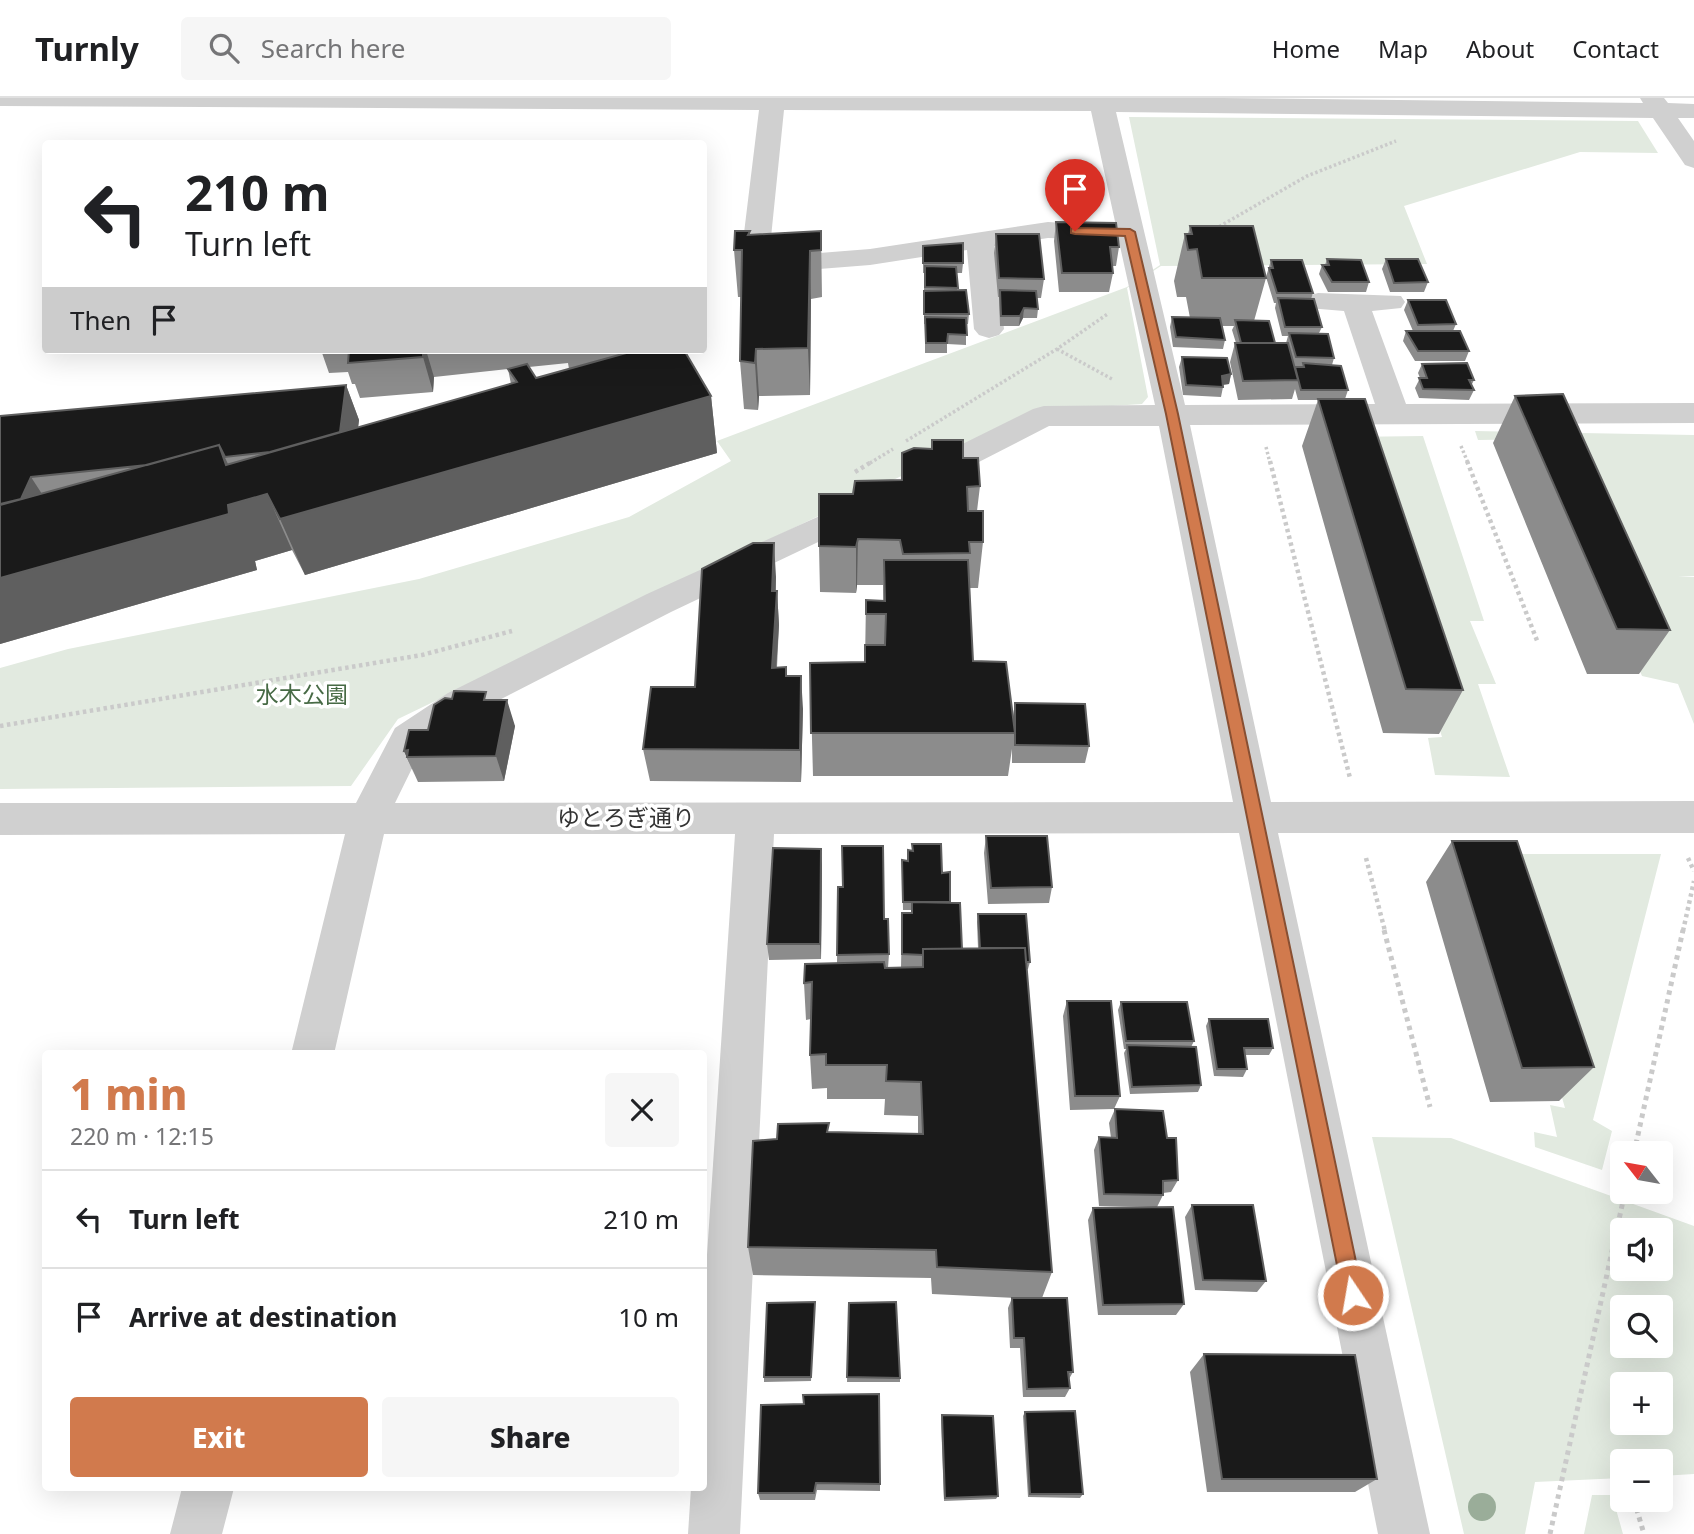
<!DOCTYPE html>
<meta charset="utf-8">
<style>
:root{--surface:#fff;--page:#f6f6f6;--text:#202124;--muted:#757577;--line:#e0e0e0;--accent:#d17a4d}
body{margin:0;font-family:"Noto Sans","Noto Sans JP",sans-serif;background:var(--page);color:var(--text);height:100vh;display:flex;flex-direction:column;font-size:26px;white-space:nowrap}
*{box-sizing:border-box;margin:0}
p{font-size:23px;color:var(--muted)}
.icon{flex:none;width:38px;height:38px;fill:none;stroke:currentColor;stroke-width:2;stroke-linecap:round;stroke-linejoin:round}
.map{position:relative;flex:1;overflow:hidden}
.panel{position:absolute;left:42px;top:952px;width:665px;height:441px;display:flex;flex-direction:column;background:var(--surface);border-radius:7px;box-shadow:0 7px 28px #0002}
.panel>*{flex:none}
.guide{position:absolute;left:42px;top:42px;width:665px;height:214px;border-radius:7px;box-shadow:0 7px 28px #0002;background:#fff;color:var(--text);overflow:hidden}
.needle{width:46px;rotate:301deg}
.fabs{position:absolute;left:1610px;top:1043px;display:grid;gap:14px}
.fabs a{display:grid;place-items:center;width:63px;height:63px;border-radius:7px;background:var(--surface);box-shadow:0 7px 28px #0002;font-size:35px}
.pin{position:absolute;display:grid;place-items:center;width:60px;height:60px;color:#fff;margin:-72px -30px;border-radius:50% 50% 50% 0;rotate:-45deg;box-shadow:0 0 7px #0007}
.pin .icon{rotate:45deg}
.me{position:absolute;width:77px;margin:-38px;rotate:348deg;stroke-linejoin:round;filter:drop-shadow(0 0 5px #0008)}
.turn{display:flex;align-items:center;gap:24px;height:147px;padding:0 28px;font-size:32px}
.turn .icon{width:91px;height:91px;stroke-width:2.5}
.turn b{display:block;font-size:49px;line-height:60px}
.then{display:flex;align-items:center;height:66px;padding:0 28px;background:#0003;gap:14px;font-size:26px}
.round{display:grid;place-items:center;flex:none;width:74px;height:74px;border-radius:7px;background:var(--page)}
.summary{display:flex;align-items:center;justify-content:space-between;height:119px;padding:0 28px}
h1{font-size:42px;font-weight:800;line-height:52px;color:var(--accent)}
.action{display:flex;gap:14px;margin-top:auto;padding:14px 28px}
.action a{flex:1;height:80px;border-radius:7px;background:var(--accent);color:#fff;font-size:28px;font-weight:800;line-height:80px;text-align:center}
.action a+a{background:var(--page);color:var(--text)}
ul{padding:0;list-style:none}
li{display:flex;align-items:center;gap:21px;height:98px;padding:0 28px;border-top:2px solid var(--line)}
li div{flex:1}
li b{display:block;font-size:26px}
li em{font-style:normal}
header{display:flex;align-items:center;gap:42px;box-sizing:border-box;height:98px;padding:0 35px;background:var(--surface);border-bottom:2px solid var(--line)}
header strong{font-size:33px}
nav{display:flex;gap:38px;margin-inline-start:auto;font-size:24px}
.search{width:490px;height:63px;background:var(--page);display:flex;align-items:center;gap:18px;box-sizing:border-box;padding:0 24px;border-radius:7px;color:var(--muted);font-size:26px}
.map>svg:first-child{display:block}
.green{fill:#e2eae0;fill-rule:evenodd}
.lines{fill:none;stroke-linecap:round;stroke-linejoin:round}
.path-far2{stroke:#cacaca;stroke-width:3.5;stroke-dasharray:2.5 2.5;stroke-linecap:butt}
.path-far1{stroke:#cacaca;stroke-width:4.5;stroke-dasharray:3.5 3.5;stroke-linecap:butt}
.path{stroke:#cacaca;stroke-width:5;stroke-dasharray:4.5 4.5;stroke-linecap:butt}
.minor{fill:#d0d0d0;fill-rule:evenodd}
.tree{fill:#9aad99}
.wall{fill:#8c8c8c;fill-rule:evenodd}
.shaded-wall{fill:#5f5f5f}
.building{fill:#1a1a1a;stroke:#5f5f5f;stroke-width:2}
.route{fill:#d17a4d;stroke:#884f32;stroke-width:2}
.labels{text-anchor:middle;stroke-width:7;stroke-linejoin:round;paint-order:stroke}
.park-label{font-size:23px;fill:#476a45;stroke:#fff}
.street-label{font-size:23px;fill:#333;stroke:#fff}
</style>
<header>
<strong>Turnly</strong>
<div class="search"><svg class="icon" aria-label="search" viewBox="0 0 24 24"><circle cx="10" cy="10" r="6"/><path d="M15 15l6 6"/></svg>Search here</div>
<nav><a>Home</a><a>Map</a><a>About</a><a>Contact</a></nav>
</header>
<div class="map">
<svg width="1694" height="1436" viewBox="0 0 1694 1436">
<rect width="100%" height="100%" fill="#fff"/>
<path class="green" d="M1129,19l509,4 20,32 -78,-1 -176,54 23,58 -266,2 -34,22 21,109 -6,7 -106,7 -638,308 -47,67 -351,3v-121l68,-19 351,-70 210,-62 102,-56 -14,-20 410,-154 33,-22z
M1475,333l219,4v141h-16l16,1v147l-16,-40 -36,-8 -102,-237 -62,1z
M1423,338l61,185h-14l26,63h-18l32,93 -75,-2 -7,-37 14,-1 -94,-300z
M1492,756h169l-68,266 19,11 -10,39 -67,-23 -1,-15 23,5 -7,-32 15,3z
M1372,1039l79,1 243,88v248l-33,2v-15h-39v17l-87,4 -10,52h-61zM1661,1132v39h-39v-39zM1661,1209v39h-39v-39zM1661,1286v39h-39v-39z
M1592,1397h20l11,39h-39z"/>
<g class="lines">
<path class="path-far2" d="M1215,131l92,-53 89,-35
M1057,251l55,30
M906,343l151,-92 52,-36
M1461,348l7,17
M1266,349l4,16
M870,365l23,-14"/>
<path class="path-far1" d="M1270,363l80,317
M1467,363l71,182
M855,374l18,-11
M0,628l422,-71 90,-24
M1366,760l19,73
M1688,760l6,13
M1683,833l11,-50"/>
<path class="path" d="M1384,832l46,177
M1634,1055l49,-223
M1634,1402l10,34
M1550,1436l75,-342"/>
<path class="minor" d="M0,0h1221l422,5 -3,-5h24l4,5 26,1v14h-16l16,23v27l-9,-3 -32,-47 -537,-6 69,293 190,-1 -31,-93 -36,-3 -4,-6 4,-6 10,-3 83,3 4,6 -4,6 -29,3 34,93 288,-1v20l-504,2 81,377 423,-1v32h-416l152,701h-52l-139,-701 -465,1 -34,700h-52l3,-46h13v-188l31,-466h-351l-50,220h-43l54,-220 -345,1v-32h356l39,-75 53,-35 199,-99 219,-99 11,3 5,8 -5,8 -206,98 -197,101 -52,35 -27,55 838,-1 -74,-376h-110l-121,62 -11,3 -11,-3 -5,-8 5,-8 127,-63 11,-3 111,-1 -37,-168 -10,3 -60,-2 -54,8 10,83 -5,6 -10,3 -10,-3 -5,-6 -7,-79 -97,15 -116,9 -10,-2 -4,-6 19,-156 -759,-4zM784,12l307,1 25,115 -68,-4 -178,27 -101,8z
M182,1390h52l-12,46h-52z"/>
</g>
<circle class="tree" cx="1482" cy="1409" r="14"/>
<path class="wall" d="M1056,124l63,25 -3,19h-4l1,7 -4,19h-50l-5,-51z
M1190,128l76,52 -12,43 21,22h11l2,-7h-6l-7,-28 1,-5h-2l-8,-26 5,-17 42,33 -2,6 11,28 -3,6 15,25 -2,7 16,25 -3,9 118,291 -24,44 -56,-1 -81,-287 16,-46h-20l-3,-11 -3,10 -54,1 -8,-38 5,-19h1l-4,-13 2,-4h-12l3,14 -2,9 -50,-2 -3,-20 2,-10 18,1 -4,-21h-9l-3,-16 11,-47h3z
M821,133l1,66 -11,2 -1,96 -51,1 -1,14 -14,-1 -4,-48 1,-64h-3l-4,-47 16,-15z
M996,136l48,45 -3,19h-4l1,11 -1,9h-14l-4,8h-19l-1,-29h-1l-4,-44z
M923,148l40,17 -1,10h-5v17l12,24 -1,10h-2v21l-19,-1v9h-22v-29h-1v-51h-1z
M1327,161l42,23 -3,10h-38l-9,-18 3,-9h3z
M1386,161l42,23 -4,10h-34l-8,-23z
M1408,202l48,24 -3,7 16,20 -4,10h-50l-12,-20 3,-10h7l-9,-21z
M321,252h363l27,46 6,57 -412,122 -13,-25 -37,11 2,9 -257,74v-228l346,-31 13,35 -1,7 153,-43 -3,-15 -74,8 -1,15 -73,6 -5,-14h-3l-4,-12 -19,1zM568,265l1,6 -33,9 -7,-11z
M1182,259l49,17 -2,10 -6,1v2l-2,10 -38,-2 -4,-28z
M1422,266l52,16 -3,6 3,4 -5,10 -50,-2 -4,-10 5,-10 -2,-5z
M1515,298l155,234 -31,44h-52l-94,-231z
M932,342l31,18 17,28 -3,25 6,31 -5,46h-9l4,73 40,55 2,-13 74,43 -4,17h-73v-14l-4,27h-195l-3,-113 55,-1 1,-62 17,1v-16h-26l-1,8 -36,-1 -1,-46 34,-52 48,-14 1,-27 29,-5z
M776,479v14h1l2,34 -2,42 9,9 17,33 -2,73 -151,-1 -7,-32 52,-62z
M489,602l26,26 -11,55 -86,1 -14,-31 24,-21z
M986,738l66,51 -3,16 -61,1 -4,-51z
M1452,743l142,226 -35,34 -69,1 -64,-220z
M912,746l30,29 20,76 16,-1 -1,-26 1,-8 52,48 -2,7h-1l25,303 -10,26 31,74 -4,7 1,9 -5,9h-42l-3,-49h-10l-2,-40 4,-10h4l-84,-4 -1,-16 -178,-3 -5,-28 29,-108 52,-7 89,2v-18l-34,-1 1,-16h-58v-11l-15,1 -2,-34 1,-36 -5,1 -2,-37 33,-20 1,-76 46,32 5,35 -1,14h13l1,-55h9v-3h-8l-1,-50 6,1v-11l4,1z
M822,767l-1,94 -52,1 -2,-16z
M1067,903l53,95 -6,13 -44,1 -7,-94z
M1121,904l73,39 -3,6 10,38 -3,7 -68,2 -6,-41 2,-4h-2l-6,-39z
M1209,921l64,29 -4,7h-24l2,14 -4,8 -29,-1 -8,-50z
M1115,1011l52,29 11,42 -7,12 -8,1v2l-6,12 27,97 -8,11h-78l-10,-95 5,-12 60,-1 -54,-1 -5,-56 5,-13 12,1 -2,-15z
M1192,1107l74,76 -9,11 -62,-2 -10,-73z
M815,1204l-4,79 -47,1v-5z
M849,1205l51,75v4h-53z
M1204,1256l173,125 -22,13h-148l-17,-120z
M761,1307l119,79v7l-63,-1 -2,10h-55l-2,-7z
M1025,1314l58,82 -3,4 -52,-1 -5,-81z
M942,1317l56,81 -2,3 -52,2 -3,-82z"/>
<path class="shaded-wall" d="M810,153l1,48 -1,96 -2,-47z
M1024,210l-1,10 -4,8 1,-10z
M756,251l3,47 -1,14 -3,-47z
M423,252h3l8,27 -1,15 -10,-35z
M1231,276l-2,10 -10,1 3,-9z
M346,287l13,35 -7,60 -13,-35z
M711,298l6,57 -412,122 -25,-56z
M219,347l26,55 22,-6 25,56 -37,11 2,9 -257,74v-66l228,-73 -2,-40z
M31,379l22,34 -34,-9z
M858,441l-1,46 -1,8v-46z
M774,445l2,34 -2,48 -2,-34z
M777,493l2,34 -5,76 -2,-33z
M801,578l2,33 -2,73 -1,-32z
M507,602l8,26 -11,55 -8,-25z
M408,652l-1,7 8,19 -11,-25z
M821,751l1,16 -1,94 -1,-15z"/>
<path class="building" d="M1056,124l60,1 3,24h-9l3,26h-51z
M1190,128h63l13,52h-64l-5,-29 -9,1 -3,-16h7z
M735,133h15l-2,4 73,-4v19l-11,1 -2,97 -52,1 -1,14 -15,-2 2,-111h-8z
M996,136h43l5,45 -45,-1z
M963,145v20h-40v-17z
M1327,161l34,1 8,22h-37l-10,-17h7z
M1386,161h32l10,23 -34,1z
M1271,162h31l11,33h-36l-8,-25h4z
M925,168l31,1 2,21 -33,-1z
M966,192l3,24h-45v-23z
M1000,192l36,1 2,18 -14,-1 -4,8h-19z
M1278,200l36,1 8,28h-37z
M1408,202h38l10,24 -38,1z
M925,219l41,1 1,17 -19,-1 -1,9h-21z
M1172,219l48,1 5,22 -49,-3z
M1235,222l34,1 6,22h-34z
M1406,233h54l9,20h-51z
M1289,235l39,1 6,24 -38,-1z
M1235,245h53l10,37 -55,1z
M349,252h74v7l-75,6z
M637,252h47l27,46 -431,123 -13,-25 -39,11 1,9 -229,64v-73l219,-60 7,20 291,-83 -9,-13 19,-5 9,14z
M1182,259l45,1 4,16 -9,2 1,11 -37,-2z
M1303,265l38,3 7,24h-47l-6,-23h9z
M1467,265l7,17h-5l5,10 -51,-1 -4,-11h8l-5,-14z
M346,287l-6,47 -70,20 -45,5 -6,-12 -72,20 -116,12 -10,22 -21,5v-88z
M1563,296l107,236 -53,-1 -102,-233z
M1318,301h47l98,291 -57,-1z
M932,342h31v18h15l2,28 -13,1 1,24h15v31h-14l1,11 -67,1 -3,-14 -42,-1 -2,8 -37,-1v-52h34l2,-13 47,-1v-27l12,-5 18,1z
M753,445h21l-2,48h5l-5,77 14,-1v9h15l-1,74 -157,-1 8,-62h44l7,-118z
M884,462h84l5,101 33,1 9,71h-204l-1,-70 55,-1v-17h20l1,-31h-20v-14l19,1z
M454,593l32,1 -2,8h23l-11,56 -89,1 1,-7 -4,1 5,-21h19l6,-25 11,-7 7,1z
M1015,605l70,1 4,42 -74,-1z
M986,738h61l5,51 -61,1z
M1452,743h65l77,226 -72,1z
M912,746h29l1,29 8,-1v30h-47l-1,-42 6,1v-11l5,1z
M842,748h41l1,73h4l1,35 -52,1 1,-68h5z
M773,750l48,1 -1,95h-53z
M912,804l48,1 2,46h-39v6l-21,-1v-41h10z
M978,816h48l4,48h-4l-1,-14h-45z
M1025,850l27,324 -115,-5 -1,-17 -188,-3 5,-106 24,-2 1,-15 51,-1 -2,9 96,2 -2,-52 -35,-1 1,-16h-61v-11l-16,1 2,-73 -8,1 1,-19 79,-2 1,6 38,-1v-18z
M1067,903h44l9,95h-45z
M1121,904h66l7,39h-68z
M1209,921h59l5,29h-29l3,21h-30z
M1127,947l69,2 5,38 -69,2z
M1115,1011l48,2 4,27h9l2,42 -15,1v14l-59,-1 -5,-57 18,1z
M1192,1107h61l13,76 -63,-1z
M1173,1109l11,97 -81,1 -10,-97z
M1012,1200h55l6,74h-5l2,16 -43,1 -3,-51h-10z
M815,1204l-4,75h-47l3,-74z
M896,1204l4,76 -53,-1 2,-74z
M1204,1256l151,1 22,124h-155z
M879,1296l1,90 -64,-1 -2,10h-56l3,-88 43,-1 -1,-9z
M1075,1313l8,83h-53l-5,-82z
M942,1317l51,1 5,80 -53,2z"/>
<path class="route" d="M1071,130l59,1 5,3 43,182 185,881 -3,7 -7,3 -7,-3 -3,-7 -177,-881 -41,-178 -50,-2 -4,-1z"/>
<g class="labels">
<g class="park-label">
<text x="302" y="605">水木公園</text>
</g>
<g class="street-label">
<text x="626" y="728">ゆとろぎ通り</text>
</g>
</g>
</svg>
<div class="fabs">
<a><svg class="needle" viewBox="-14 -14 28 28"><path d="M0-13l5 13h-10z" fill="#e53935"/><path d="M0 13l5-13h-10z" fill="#757577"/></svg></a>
<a><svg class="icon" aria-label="sound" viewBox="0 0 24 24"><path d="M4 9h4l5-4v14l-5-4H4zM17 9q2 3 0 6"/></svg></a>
<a><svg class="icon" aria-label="search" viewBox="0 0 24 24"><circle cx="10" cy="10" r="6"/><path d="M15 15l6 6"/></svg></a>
<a>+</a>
<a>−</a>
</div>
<div class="pin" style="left:1075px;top:133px;background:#d93025"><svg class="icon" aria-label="arrive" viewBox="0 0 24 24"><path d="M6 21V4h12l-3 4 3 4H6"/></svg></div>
<svg class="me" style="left:1353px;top:1197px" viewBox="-20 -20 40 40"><circle r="17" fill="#d17a4d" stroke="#fff" stroke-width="3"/><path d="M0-11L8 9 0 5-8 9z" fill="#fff"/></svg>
<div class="guide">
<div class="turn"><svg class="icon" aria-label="left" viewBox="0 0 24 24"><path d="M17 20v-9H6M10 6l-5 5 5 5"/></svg><div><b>210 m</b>Turn left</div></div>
<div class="then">Then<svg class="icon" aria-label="arrive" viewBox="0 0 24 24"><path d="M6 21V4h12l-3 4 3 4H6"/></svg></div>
</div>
<section class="panel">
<div class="summary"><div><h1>1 min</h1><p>220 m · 12:15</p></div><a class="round"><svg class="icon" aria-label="close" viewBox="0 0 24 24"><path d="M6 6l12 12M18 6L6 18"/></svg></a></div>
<ul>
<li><svg class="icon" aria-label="left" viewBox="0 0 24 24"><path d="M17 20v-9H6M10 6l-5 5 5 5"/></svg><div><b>Turn left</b></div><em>210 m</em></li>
<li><svg class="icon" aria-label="arrive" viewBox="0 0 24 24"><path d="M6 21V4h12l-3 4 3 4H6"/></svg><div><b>Arrive at destination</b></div><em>10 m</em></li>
</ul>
<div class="action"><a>Exit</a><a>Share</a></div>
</section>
</div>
